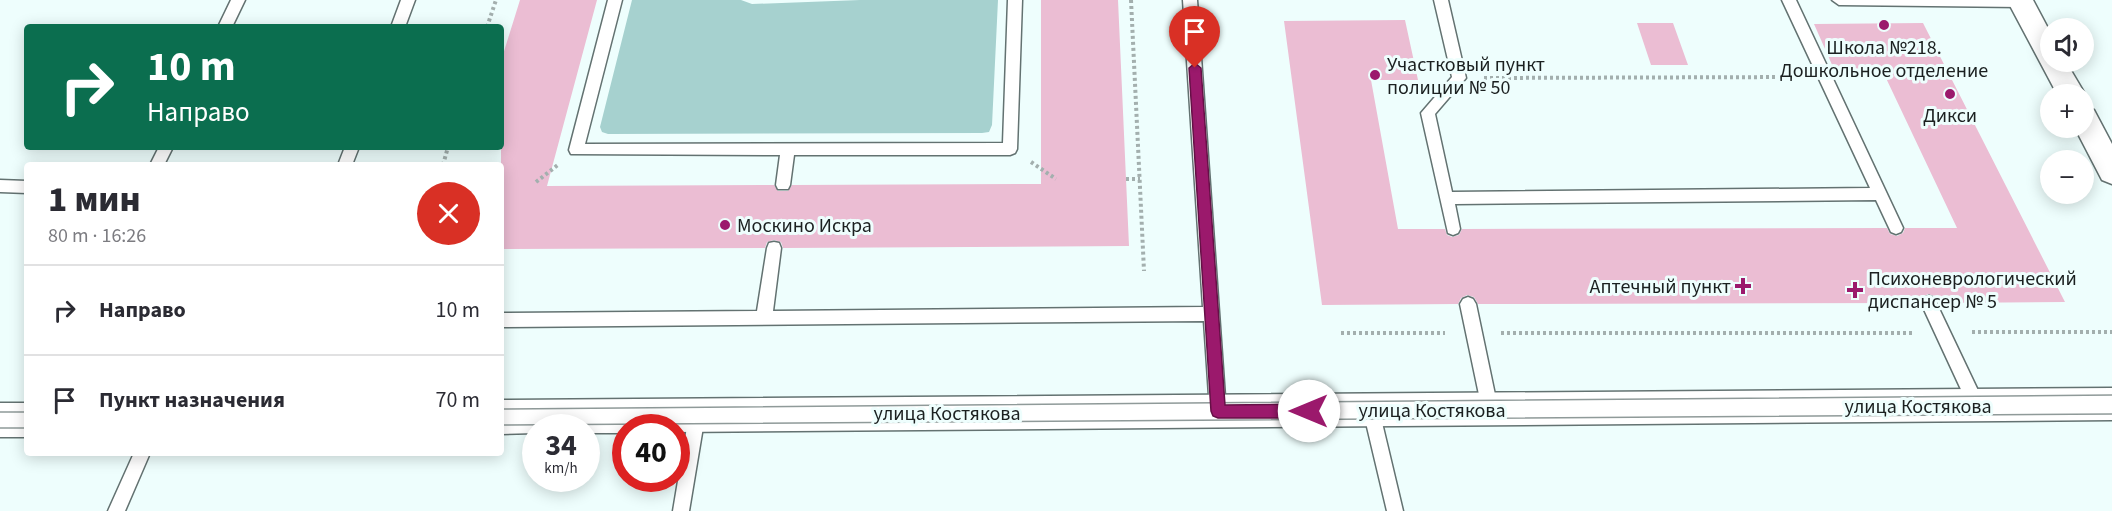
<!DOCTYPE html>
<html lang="ru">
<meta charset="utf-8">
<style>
:root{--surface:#fff;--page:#f7f7f7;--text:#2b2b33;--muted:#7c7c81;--line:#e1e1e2}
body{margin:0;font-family:"Source Sans 3",sans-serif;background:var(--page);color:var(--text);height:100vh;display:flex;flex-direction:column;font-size:22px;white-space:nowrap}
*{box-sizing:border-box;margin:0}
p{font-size:20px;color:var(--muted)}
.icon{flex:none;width:33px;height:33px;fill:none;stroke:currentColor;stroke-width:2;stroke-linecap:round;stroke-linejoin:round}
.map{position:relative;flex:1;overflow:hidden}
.details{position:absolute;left:24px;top:162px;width:480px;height:294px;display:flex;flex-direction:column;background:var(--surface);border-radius:6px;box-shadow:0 3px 15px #0003}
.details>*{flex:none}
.hud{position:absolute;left:24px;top:24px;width:480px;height:126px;border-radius:6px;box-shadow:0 3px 15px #0003;background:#0b6e4f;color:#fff;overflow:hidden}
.buttons{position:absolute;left:2040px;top:18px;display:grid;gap:12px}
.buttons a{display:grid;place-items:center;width:54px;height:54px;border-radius:50%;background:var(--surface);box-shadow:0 3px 15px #0003;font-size:30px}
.speed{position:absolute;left:522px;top:414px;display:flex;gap:12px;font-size:30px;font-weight:700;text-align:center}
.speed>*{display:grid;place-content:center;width:78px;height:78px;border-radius:50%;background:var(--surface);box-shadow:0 3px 15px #0003;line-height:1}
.speed small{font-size:15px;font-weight:400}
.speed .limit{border:9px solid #d22;background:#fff;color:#111}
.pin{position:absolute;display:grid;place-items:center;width:51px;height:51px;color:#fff;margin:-62px -26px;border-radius:50% 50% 50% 0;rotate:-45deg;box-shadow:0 0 6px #0007}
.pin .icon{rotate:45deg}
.me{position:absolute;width:66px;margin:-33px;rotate:270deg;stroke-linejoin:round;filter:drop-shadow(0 0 4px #0008)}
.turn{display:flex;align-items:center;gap:21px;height:126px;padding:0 24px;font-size:27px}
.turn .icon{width:78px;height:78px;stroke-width:2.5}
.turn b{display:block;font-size:42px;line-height:51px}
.round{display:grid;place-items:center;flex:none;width:63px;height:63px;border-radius:32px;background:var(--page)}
.headline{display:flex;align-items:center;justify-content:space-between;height:102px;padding:0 24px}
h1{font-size:36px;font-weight:800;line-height:45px}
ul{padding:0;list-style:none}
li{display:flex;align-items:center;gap:18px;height:90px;padding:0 24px;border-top:2px solid var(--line)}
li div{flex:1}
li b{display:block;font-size:22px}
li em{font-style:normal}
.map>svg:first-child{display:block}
.green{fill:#a6d1cf}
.building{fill:#ebbdd3}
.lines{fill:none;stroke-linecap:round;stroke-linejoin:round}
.service-casing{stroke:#637271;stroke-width:3}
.minor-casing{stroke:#637271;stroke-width:3}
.tertiary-casing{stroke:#637271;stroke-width:3}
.path{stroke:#a3afae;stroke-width:4;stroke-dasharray:3 3;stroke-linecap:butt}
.service{fill:#fff;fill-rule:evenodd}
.minor{fill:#fff;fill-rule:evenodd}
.tertiary{fill:#fff;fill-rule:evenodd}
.tram{stroke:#8f9a99;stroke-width:1.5}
.route{fill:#9b196c;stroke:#651046;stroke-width:1.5}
.poi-dot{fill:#9b196c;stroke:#eefefd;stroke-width:2}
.labels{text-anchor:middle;stroke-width:6;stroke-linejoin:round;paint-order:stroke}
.poi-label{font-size:20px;fill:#1b2020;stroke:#eefefd;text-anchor:start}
.street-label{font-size:20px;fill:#1b2020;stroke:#eefefd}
</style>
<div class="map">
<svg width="2112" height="511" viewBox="0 0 2112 511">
<rect width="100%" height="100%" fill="#eefefd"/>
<path class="green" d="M632,0h109l11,4 108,-4h138l-6,125 -3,7 -7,1 -374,1 -6,-2 -2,-5z"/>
<path class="building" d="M520,0h77l-50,186 227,-1 4,6h10l4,-6 249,-1v-184h77l11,246 -346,2 -2,-6 -7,-2 -7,2 -2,6 -264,1v-188z
M1405,20l13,60h-47l27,149h47l2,6 5,2 7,-2 3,-6 425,-1 3,6 7,2 6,-3 2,-5h52l-72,-152h-48l-23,-52 109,-1 142,279 -126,1 -4,-7 -7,-2 -6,3 -3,6 -441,1 -4,-7 -7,-2 -6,3 -3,6 -136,1 -38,-284z
M1637,23h36l15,42h-37z"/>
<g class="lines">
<g class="service-casing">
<path id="service" d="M231,0h14l-13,27h-14z
M401,0h14l-10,27h-14z
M608,0h14l-37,144 418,-1 5,-143h14l-5,149 -2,4 -5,2h-216l-4,30 -2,4h-10l-2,-4 4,-30 -209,-1 -2,-4z
M1183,0h14l29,411 -2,5 -6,3 -6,-3 -2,-5 -6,-90 -703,6v-14l256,-2 10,-63 2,-5 5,-1 5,1 2,5 -8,63 430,-4z
M1434,0h14l18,78 -31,36 17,78 418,-4 -88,-188h14l107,228 -2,4 -5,2 -5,-2 -15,-32 -421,4 5,25 -2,4 -5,2 -5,-2 -27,-120 31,-36z
M1832,0h194l2,2 -7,5 -182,-2z
M159,147h14l-9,18h-14z
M345,147h14l-7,18h-14z
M0,180l27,1v12l-27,-1z
M1929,296l5,2 49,103 2,5 -2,5 -6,2 -6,-2 -50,-108 3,-5z
M1468,297l5,2 3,5 22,105 -2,5 -6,2 -6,-2 -2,-5 -22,-105 3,-5z
M1371,403l6,2 2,5 24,101h-16l-24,-101 2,-5z
M697,407l6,3 2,5 -16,96h-16l16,-96 2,-5z
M134,453h16l-25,58h-17z"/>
</g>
<g class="minor-casing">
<path id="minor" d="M2007,0h26l17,32v30h16l19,32 -1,2v-2h-27z
M2084,107l10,3 18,34v40l-10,-4 -27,-52h9z"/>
</g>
<g class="tertiary-casing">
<path id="tertiary" d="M2112,388v32l-1436,12v-4h-50v5h-40v-5h-50v5l-35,1v-34z
M0,403h27v34h-27z"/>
</g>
<path class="path" d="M1131,0l13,271
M487,27l9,-27
M1484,78l313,-1
M1031,162l25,17
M443,165l5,-18
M1126,179h14
M536,182l23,-18
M1972,332h140
M1341,333h104
M1501,333h412"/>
<use href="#service" class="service"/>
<use href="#minor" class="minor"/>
<use href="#tertiary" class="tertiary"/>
<path class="tram" d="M501,409l1611,-14
M0,412h27
M501,425l1611,-11
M0,428h27"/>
</g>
<path class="route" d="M1195,63l6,5 24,337 84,-1 5,2 3,5 -3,5 -5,2h-91l-5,-2 -2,-5 -22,-343z"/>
<g class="poi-dot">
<circle cx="1884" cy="25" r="6"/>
<circle cx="1375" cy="75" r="6"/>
<circle cx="1950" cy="94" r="6"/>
<circle cx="725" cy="225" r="6"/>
<path d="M1740 277h6v6h6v6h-6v6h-6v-6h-6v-6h6z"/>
<path d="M1852 281h6v6h6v6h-6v6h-6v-6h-6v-6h6z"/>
</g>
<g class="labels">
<g class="poi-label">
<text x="1884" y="54" text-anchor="middle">Школа №218.<tspan x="1884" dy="23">Дошкольное отделение</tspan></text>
<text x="1387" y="71">Участковый пункт<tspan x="1387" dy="23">полиции № 50</tspan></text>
<text x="1950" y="122" text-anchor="middle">Дикси</text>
<text x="737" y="232">Москино Искра</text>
<text x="1868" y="285">Психоневрологический<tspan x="1868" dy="23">диспансер № 5</tspan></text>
<text x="1731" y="293" text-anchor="end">Аптечный пункт</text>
</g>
<g class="street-label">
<text x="1918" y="413">улица Костякова</text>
<text x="1432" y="417">улица Костякова</text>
<text x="947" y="420">улица Костякова</text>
</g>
</g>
</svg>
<div class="buttons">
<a><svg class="icon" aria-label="sound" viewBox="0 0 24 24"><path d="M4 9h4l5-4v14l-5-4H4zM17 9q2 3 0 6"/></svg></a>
<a>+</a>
<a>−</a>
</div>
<div class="speed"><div>34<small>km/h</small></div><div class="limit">40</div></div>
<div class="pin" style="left:1195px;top:68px;background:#d93025"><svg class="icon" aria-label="arrive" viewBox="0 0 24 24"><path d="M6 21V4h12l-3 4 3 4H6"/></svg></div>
<svg class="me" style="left:1309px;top:411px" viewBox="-20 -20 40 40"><circle r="19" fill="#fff"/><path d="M0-13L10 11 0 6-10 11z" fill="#9b196c"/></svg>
<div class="hud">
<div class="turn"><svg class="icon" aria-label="right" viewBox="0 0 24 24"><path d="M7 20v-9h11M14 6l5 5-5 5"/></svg><div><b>10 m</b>Направо</div></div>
</div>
<section class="details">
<div class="headline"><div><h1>1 мин</h1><p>80 m · 16:26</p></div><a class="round" style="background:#d93025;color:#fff"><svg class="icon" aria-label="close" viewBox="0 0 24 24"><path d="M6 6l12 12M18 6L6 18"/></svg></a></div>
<ul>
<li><svg class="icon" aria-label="right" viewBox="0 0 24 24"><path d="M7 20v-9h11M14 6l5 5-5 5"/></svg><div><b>Направо</b></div><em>10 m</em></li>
<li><svg class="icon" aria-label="arrive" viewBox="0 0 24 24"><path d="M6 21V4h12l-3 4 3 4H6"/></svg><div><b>Пункт назначения</b></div><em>70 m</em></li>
</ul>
</section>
</div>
